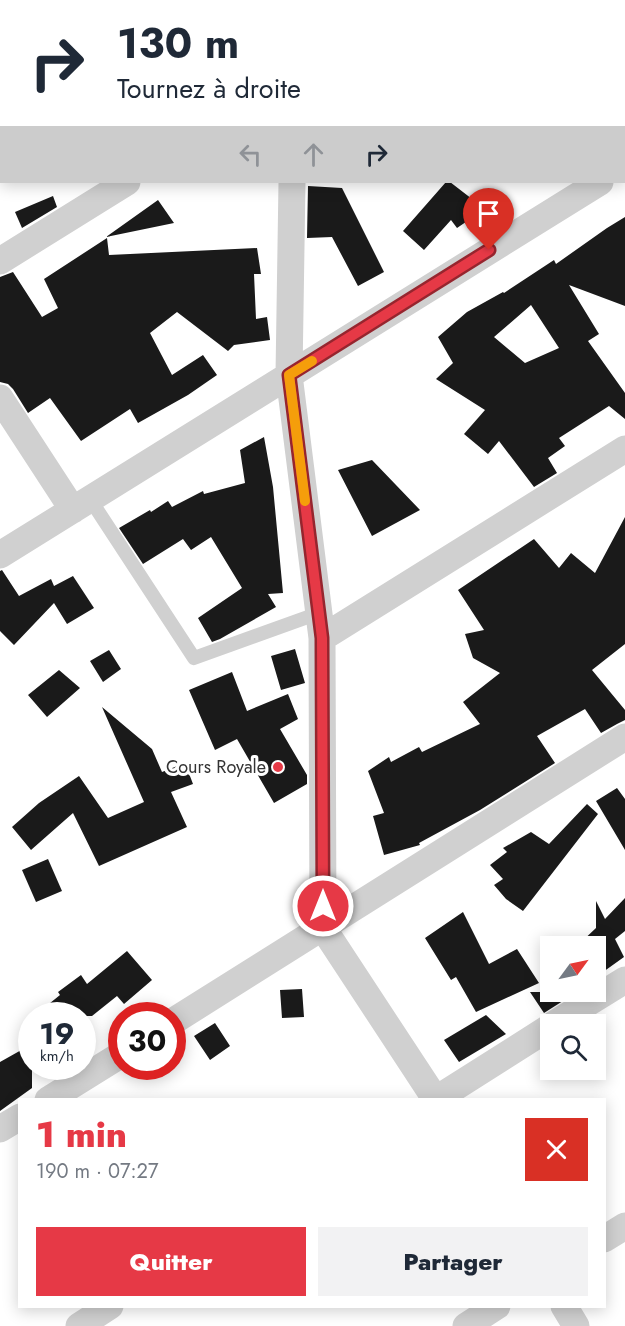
<!DOCTYPE html>
<html lang="fr">
<meta charset="utf-8">
<style>
:root{--surface:#fff;--page:#f2f2f3;--text:#1f2937;--muted:#747a83;--accent:#e63946}
body{margin:0;font-family:Jost,sans-serif;background:var(--page);color:var(--text);height:100vh;display:flex;flex-direction:column;font-size:22px;white-space:nowrap}
*{box-sizing:border-box;margin:0}
p{font-size:20px;color:var(--muted)}
.icon{flex:none;width:33px;height:33px;fill:none;stroke:currentColor;stroke-width:2;stroke-linecap:round;stroke-linejoin:round}
.map{position:relative;flex:1;overflow:hidden}
.sheet{position:absolute;left:18px;top:1098px;width:588px;height:210px;display:flex;flex-direction:column;background:var(--surface);border-radius:0px;box-shadow:0 3px 15px #0003}
.sheet>*{flex:none}
.hud{position:absolute;left:0px;top:0px;width:626px;height:183px;box-shadow:0 3px 15px #0003;background:#fff;color:var(--text);overflow:hidden}
.needle{width:39px;rotate:57deg}
.buttons{position:absolute;left:540px;top:936px;display:grid;gap:12px}
.buttons a{display:grid;place-items:center;width:66px;height:66px;border-radius:0px;background:var(--surface);box-shadow:0 3px 15px #0003;font-size:30px}
.speed{position:absolute;left:18px;top:1002px;display:flex;gap:12px;font-size:30px;font-weight:700;text-align:center}
.speed>*{display:grid;place-content:center;width:78px;height:78px;border-radius:50%;background:var(--surface);box-shadow:0 3px 15px #0003;line-height:1}
.speed small{font-size:15px;font-weight:400}
.speed .limit{border:9px solid #d22;background:#fff;color:#111}
.pin{position:absolute;display:grid;place-items:center;width:51px;height:51px;color:#fff;margin:-62px -26px;border-radius:50% 50% 50% 0;rotate:-45deg;box-shadow:0 0 6px #0007}
.pin .icon{rotate:45deg}
.me{position:absolute;width:66px;margin:-33px;rotate:0deg;stroke-linejoin:round;filter:drop-shadow(0 0 4px #0008)}
.turn{display:flex;align-items:center;gap:21px;height:126px;padding:0 18px;font-size:27px}
.turn .icon{width:78px;height:78px;stroke-width:2.5}
.turn b{display:block;font-size:42px;line-height:51px}
.lanes{display:flex;align-items:center;height:57px;padding:0 18px;background:#0003;justify-content:center;gap:30px;direction:ltr}
.lanes .off{opacity:.35}
.round{display:grid;place-items:center;flex:none;width:63px;height:63px;border-radius:0px;background:var(--page)}
.overview{display:flex;align-items:center;justify-content:space-between;height:102px;padding:0 18px}
h1{font-size:36px;font-weight:800;line-height:45px;color:var(--accent)}
.cta{display:flex;gap:12px;margin-top:auto;padding:12px 18px}
.cta a{flex:1;height:69px;border-radius:0px;background:var(--accent);color:#fff;font-size:24px;font-weight:800;line-height:69px;text-align:center}
.cta a+a{background:var(--page);color:var(--text)}
.map>svg:first-child{display:block}
.building{fill:#1a1a1a;fill-rule:evenodd}
.lines{fill:none;stroke-linecap:round;stroke-linejoin:round}
.lane{stroke:#d0d0d0;stroke-width:14}
.street{stroke:#d0d0d0;stroke-width:27}
.route-casing{stroke:#96252e;stroke-width:15}
.route{stroke:#e63946;stroke-width:10}
.slow{stroke:#f59e0b;stroke-width:10}
.poi-dot{fill:#e63946;stroke:#fff;stroke-width:2}
.labels{text-anchor:middle;stroke-width:6;stroke-linejoin:round;paint-order:stroke}
.poi-label{font-size:18px;fill:#333;stroke:#fff;text-anchor:end}
</style>
<div class="map">
<svg width="625" height="1326" viewBox="0 0 625 1326">
<rect width="100%" height="100%" fill="#fff"/>
<path class="building" d="M446,182h4l35,27 -28,19 -6,-8 -27,30 -21,-19z
M308,186l34,2 42,84 -26,14 -26,-49 -25,1z
M53,196l4,11 -35,21 -7,-16z
M158,200l16,23 -68,14z
M625,217v89l-56,-21 30,49 -11,7 37,52v26l-16,-13 -50,32 6,8 -17,12 9,15 -23,14 -35,-46 -11,13 -24,-20 21,-24 -49,-31 17,-16 -15,-26 29,-25 36,-20 1,1 50,-33 2,4 51,-36zM531,305l28,43 -34,15 -31,-26z
M107,238l2,17 148,-7 4,26h-7l2,45 11,-2 3,23 -36,5 -6,6 -51,-39 -27,21 22,42 31,-20 14,20 -29,20 -50,28 -8,-14 -49,32 -31,-43 -22,15 -15,-24 -5,-5 -8,-2v-105l13,-5 29,45 16,-9 -14,-29z
M264,437l9,50 10,106 -15,1 8,13 -56,32 -8,3 -14,-24 44,-30 -31,-51 -20,13 -8,-11 -40,25 -24,-36 31,-18 1,2 17,-11 4,6 31,-16 1,3 41,-11 -5,-33z
M372,460l48,50 -48,26 -34,-66z
M625,517v127l-33,26 33,40v10l-8,4 -16,9 -16,-24 -48,27 18,27 -75,47 -61,33 1,2 -36,10 -11,-39 11,-3 -16,-42 21,-14 2,5 28,-15 3,5 58,-28 -17,-22 37,-29 -27,-15 -8,-24 19,-4 -26,-40 76,-51 25,29 12,-15 24,20z
M2,570l17,26 32,-17 3,7 19,-10 21,32 -27,16 -13,-21 -40,42 -14,-14v-60z
M295,649l10,34 -24,7 -10,-34z
M109,650l12,19 -18,13 -13,-21z
M59,670l21,18 -33,29 -19,-22z
M232,672l15,39 41,-17 10,25 -18,10 27,46v9l-33,19 -37,-64 -22,11 -26,-60z
M102,707l50,42 10,23 23,-9 8,21 -22,8 16,35 -88,39 -26,-53 -42,37 -19,-23 27,-24 40,-27 29,42 36,-16z
M617,788l8,11v51l-29,-49z
M587,804l11,10 -75,97 -17,-12 -12,-14 9,-6 -13,-14 17,-13 -4,-4 28,-16 18,12z
M48,859l14,32 -26,11 -14,-32z
M625,898v33l-10,8 9,18 -28,20v-31h-19l19,-18v-27l9,18z
M463,912l26,52 28,-15 22,34 -63,29 -20,-35 -5,3 -26,-42z
M127,951l25,29 -28,24 -7,-8 -25,20h-58l26,-21 -2,-3 23,-17 6,9z
M302,989l2,28 -22,1 -2,-28z
M530,992h47l-33,21z
M486,1015l20,19 -47,28 -15,-22z
M597,1016l6,8h-20z
M215,1023l15,23 -20,14 -16,-24z
M32,1044v44l-32,23v-49z"/>
<g class="lines">
<path class="lane" d="M90,499l104,159 125,-45"/>
<path class="street" d="M293,0v2
M413,2l2,-2
M624,167l1,-1
M292,182l-3,193 33,263 1,290 113,172
M0,261l127,-79
M0,398l73,112
M0,555l600,-373
M322,638l303,-189
M172,1022l453,-285
M554,1024l71,-44
M48,1100l74,-46
M435,1100l115,-73
M0,1129l20,-12
M604,1239l21,-13
M564,1306l12,20
M79,1326l31,-20
M466,1326l31,-20"/>
</g>
<g class="lines">
<g class="route-casing">
<path id="route" d="M323,906l-1,-268 -33,-263 200,-125"/>
</g>
<use href="#route" class="route"/>
<path class="slow" d="M305,501l-16,-126 23,-14"/>
</g>
<circle class="poi-dot" cx="278" cy="767" r="6"/>
<g class="labels">
<g class="poi-label">
<text x="266" y="773">Cours Royale</text>
</g>
</g>
</svg>
<div class="buttons">
<a><svg class="needle" viewBox="-14 -14 28 28"><path d="M0-13l5 13h-10z" fill="#e53935"/><path d="M0 13l5-13h-10z" fill="#747a83"/></svg></a>
<a><svg class="icon" aria-label="search" viewBox="0 0 24 24"><circle cx="10" cy="10" r="6"/><path d="M15 15l6 6"/></svg></a>
</div>
<div class="speed"><div>19<small>km/h</small></div><div class="limit">30</div></div>
<div class="pin" style="left:489px;top:250px;background:#d93025"><svg class="icon" aria-label="arrive" viewBox="0 0 24 24"><path d="M6 21V4h12l-3 4 3 4H6"/></svg></div>
<svg class="me" style="left:323px;top:906px" viewBox="-20 -20 40 40"><circle r="17" fill="#e63946" stroke="#fff" stroke-width="3"/><path d="M0-11L8 9 0 5-8 9z" fill="#fff"/></svg>
<div class="hud">
<div class="turn"><svg class="icon" aria-label="right" viewBox="0 0 24 24"><path d="M7 20v-9h11M14 6l5 5-5 5"/></svg><div><b>130 m</b>Tournez à droite</div></div>
<div class="lanes"><svg class="icon off" aria-label="left" viewBox="0 0 24 24"><path d="M17 20v-9H6M10 6l-5 5 5 5"/></svg><svg class="icon off" aria-label="ahead" viewBox="0 0 24 24"><path d="M12 20V5M6 11l6-6 6 6"/></svg><svg class="icon" aria-label="right" viewBox="0 0 24 24"><path d="M7 20v-9h11M14 6l5 5-5 5"/></svg></div>
</div>
<section class="sheet">
<div class="overview"><div><h1>1 min</h1><p>190 m · 07:27</p></div><a class="round" style="background:#d93025;color:#fff"><svg class="icon" aria-label="close" viewBox="0 0 24 24"><path d="M6 6l12 12M18 6L6 18"/></svg></a></div>
<div class="cta"><a>Quitter</a><a>Partager</a></div>
</section>
</div>
